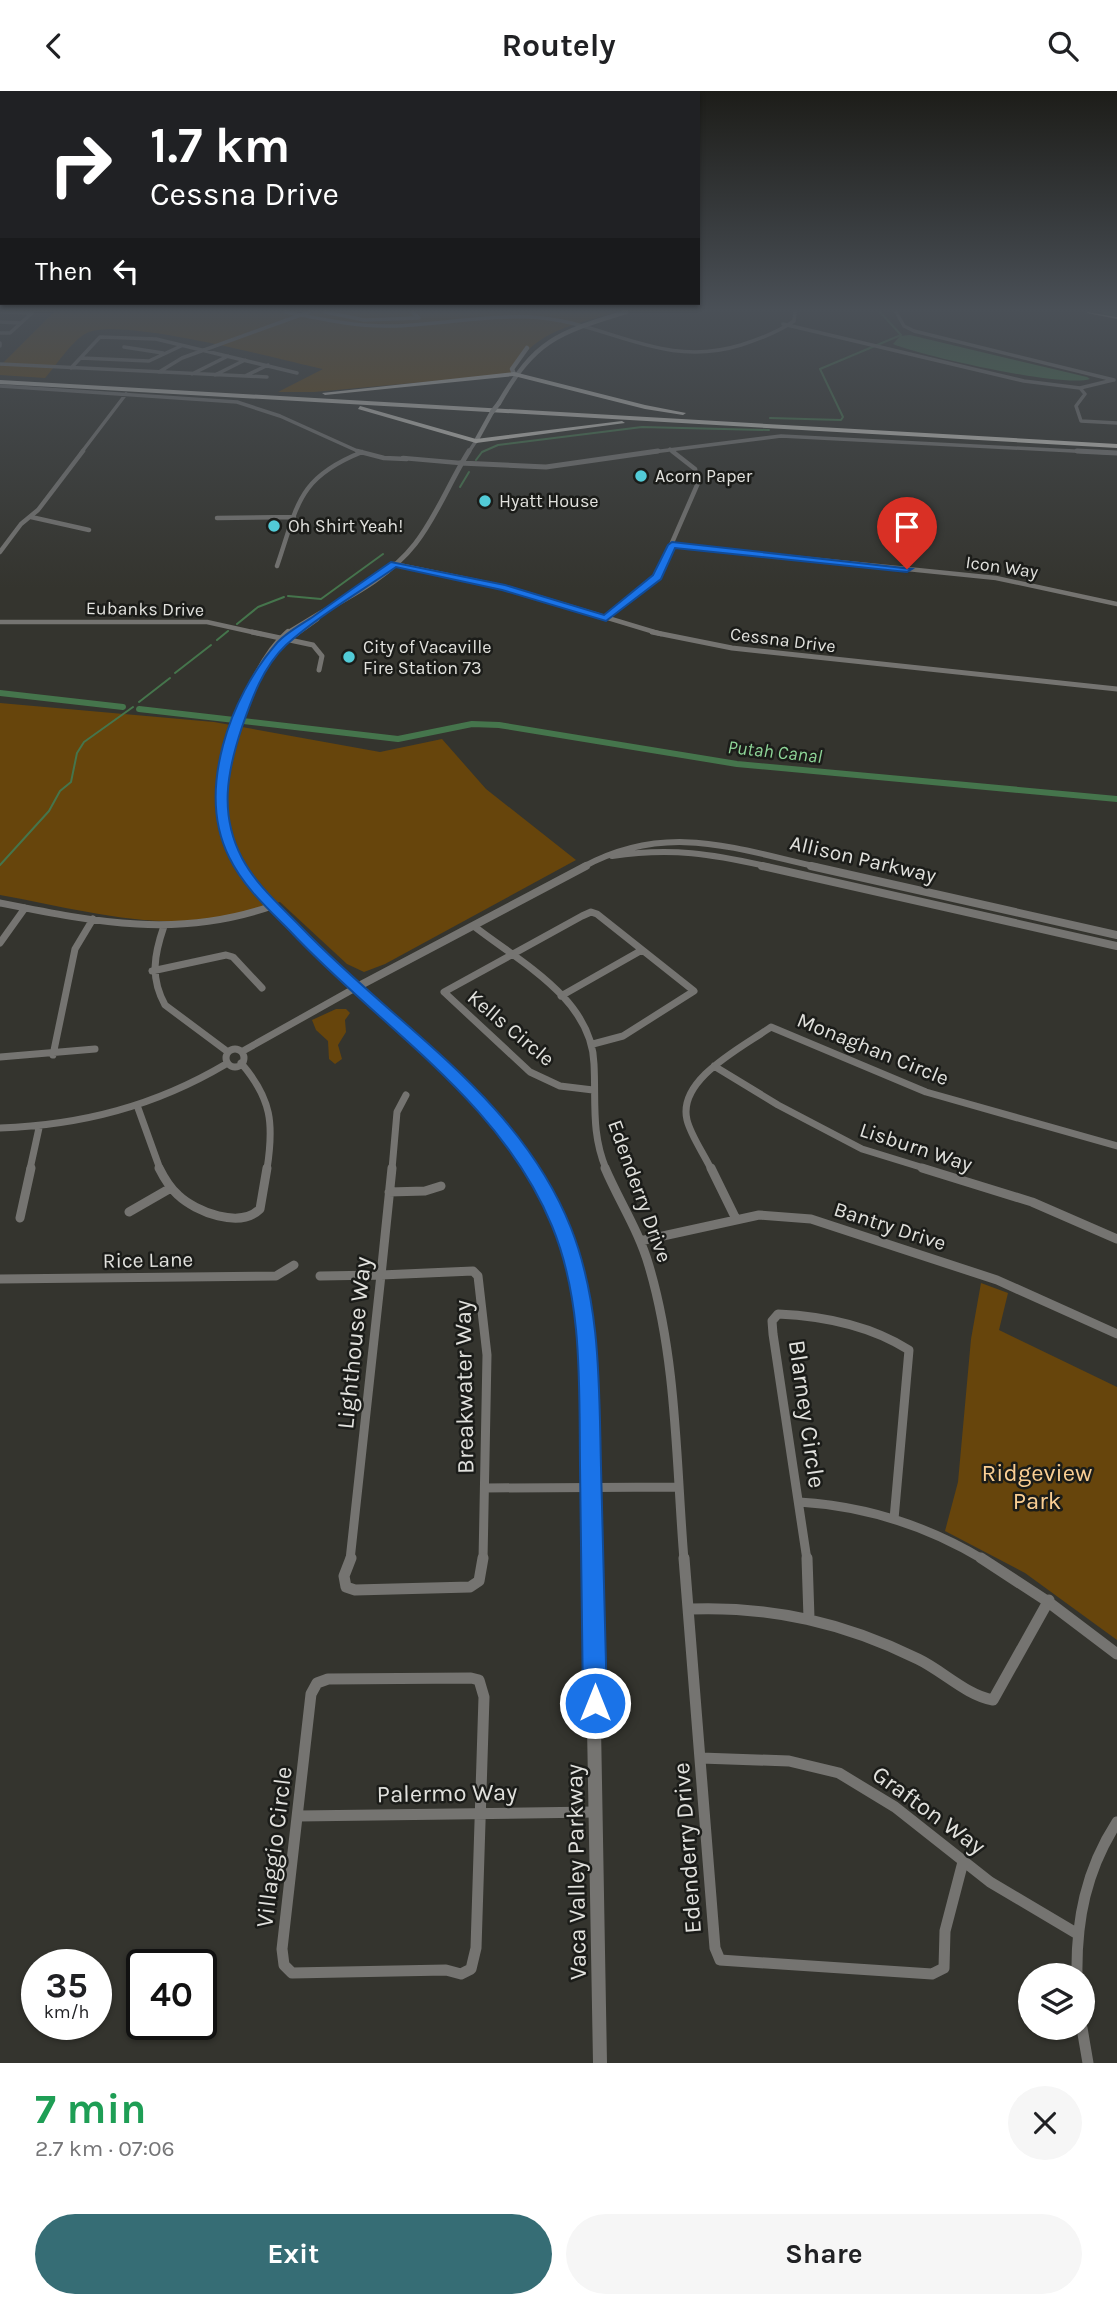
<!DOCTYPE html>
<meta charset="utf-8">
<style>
:root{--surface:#fff;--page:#f6f6f6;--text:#202124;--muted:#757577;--accent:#366d75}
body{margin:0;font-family:Karla,sans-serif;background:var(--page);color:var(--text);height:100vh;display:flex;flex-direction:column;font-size:26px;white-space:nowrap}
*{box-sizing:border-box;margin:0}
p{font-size:23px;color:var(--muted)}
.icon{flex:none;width:38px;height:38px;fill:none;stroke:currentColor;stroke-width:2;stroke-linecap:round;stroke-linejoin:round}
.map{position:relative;height:1972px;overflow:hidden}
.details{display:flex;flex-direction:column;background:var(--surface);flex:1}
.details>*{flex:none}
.guide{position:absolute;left:0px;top:0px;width:700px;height:214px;box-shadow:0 2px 5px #0004;background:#202124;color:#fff;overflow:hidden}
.fabs{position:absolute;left:1018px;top:1872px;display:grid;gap:14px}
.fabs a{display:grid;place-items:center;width:77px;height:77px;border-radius:50%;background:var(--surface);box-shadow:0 2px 5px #0004;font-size:35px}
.speed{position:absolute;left:21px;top:1858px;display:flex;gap:14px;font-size:35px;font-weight:700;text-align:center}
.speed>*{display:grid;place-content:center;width:91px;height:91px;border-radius:50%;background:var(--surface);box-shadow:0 2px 5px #0004;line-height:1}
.speed small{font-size:18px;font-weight:400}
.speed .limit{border:4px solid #111;border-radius:10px;background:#fff;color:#111}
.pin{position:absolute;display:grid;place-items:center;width:60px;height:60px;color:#fff;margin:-72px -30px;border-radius:50% 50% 50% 0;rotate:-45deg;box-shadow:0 0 7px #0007}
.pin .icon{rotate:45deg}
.me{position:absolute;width:77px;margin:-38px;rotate:0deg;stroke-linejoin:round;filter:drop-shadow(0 0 5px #0008)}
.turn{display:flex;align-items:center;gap:24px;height:147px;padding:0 35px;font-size:32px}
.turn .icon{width:91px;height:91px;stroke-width:2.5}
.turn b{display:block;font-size:49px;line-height:60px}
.then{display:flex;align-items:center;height:66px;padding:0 35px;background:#0003;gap:14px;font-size:26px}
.round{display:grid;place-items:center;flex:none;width:74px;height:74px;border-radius:37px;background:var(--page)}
.summary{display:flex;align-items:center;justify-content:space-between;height:119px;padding:0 35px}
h1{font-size:42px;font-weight:700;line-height:52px;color:#1e9e55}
.button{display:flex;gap:14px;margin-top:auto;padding:14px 35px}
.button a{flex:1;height:80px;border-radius:42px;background:var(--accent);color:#fff;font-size:28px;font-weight:700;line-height:80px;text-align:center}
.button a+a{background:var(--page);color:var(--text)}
header{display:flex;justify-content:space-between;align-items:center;height:91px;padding:0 35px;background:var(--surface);font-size:32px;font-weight:700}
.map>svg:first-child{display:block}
.green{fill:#67450c}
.water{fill:#45754c}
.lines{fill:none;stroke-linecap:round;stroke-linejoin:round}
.stream{stroke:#45754c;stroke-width:2}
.canal-far1{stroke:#45754c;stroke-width:3.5}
.canal{stroke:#45754c;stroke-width:6}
.minor-far5{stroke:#757471;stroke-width:3.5}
.minor-far4{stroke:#757471;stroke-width:4.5}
.minor-far3{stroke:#757471;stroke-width:5}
.minor-far2{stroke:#757471;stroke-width:7}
.minor-far1{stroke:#757471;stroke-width:9}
.minor{stroke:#757471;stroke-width:11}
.tertiary-far5{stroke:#757471;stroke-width:3.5}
.tertiary-far4{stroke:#757471;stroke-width:5}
.tertiary-far3{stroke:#757471;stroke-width:6}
.tertiary-far2{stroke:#757471;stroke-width:8}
.tertiary-far1{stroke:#757471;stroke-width:10}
.tertiary{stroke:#757471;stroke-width:14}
.secondary{stroke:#999893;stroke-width:4.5}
.motorway{fill:#cfccc4;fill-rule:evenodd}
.secondary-bridge{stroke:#999893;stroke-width:4.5}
.route{fill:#1a73e8;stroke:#114b97;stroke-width:2}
.poi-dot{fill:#52cbd7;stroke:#1b1c19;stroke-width:2.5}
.labels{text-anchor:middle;stroke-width:5;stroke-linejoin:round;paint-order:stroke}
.far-poi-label{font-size:18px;fill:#e1e1dd;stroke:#1b1c19;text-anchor:start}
.far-street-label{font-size:18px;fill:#e1e1dd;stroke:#1b1c19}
.far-water-label{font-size:19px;font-style:italic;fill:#8ed698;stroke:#1b1c19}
.street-label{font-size:21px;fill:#e1e1dd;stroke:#1b1c19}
.near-street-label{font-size:24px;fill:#e1e1dd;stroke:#1b1c19}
.near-park-label{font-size:24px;fill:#face93;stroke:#1b1c19}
</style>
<header><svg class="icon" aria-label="back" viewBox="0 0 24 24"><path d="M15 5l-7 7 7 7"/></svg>Routely<svg class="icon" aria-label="search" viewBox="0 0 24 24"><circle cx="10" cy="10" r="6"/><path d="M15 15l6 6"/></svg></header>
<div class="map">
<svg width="1117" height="1972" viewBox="0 0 1117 1972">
<rect width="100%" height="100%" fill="#34342e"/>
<path class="green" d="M54,221h242l-4,2 7,3 15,-5h303c-43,13 -79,17 -104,57l1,5 -200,18h-36l45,-23c-43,-9 -206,-54 -238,-35 -15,9 -29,32 -40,44l-45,-3v-9z
M0,612l214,19 166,30 62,-13 44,50 90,71 -191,104 -21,8 -17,-8 -67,-62c-24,7 -49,15 -73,18 -69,7 -140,-13 -207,-25z
M336,918h10l4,4 -5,7 1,12 -8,13 4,14 -7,5 -6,-5 -1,-18 -12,-11 -4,-10z
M981,1192l27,10 -9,37 118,57v253l-92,-67 -80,-42 13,-49 13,-143z"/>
<path class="water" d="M910,244l177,42 3,2c-27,9 -168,-23 -197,-35l7,-8z"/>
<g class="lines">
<path class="stream" d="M880,221l21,23
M770,327l71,2 2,-3 -23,-48 81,-34
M476,369l6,-8 16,-7 144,-18 127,3
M460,396l9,-15
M288,505l33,3 62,-45
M237,533l21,-17 26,-10
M217,549l11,-9
M175,582l36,-28
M139,611l31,-24
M0,774l49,-54 11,-20 11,-9 6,-29 7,-11 49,-35"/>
<path class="canal-far1" d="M1104,221l13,3"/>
<path class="canal" d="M0,602l123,14
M139,618l259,30 74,-15 27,1 238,39 380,35"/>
<path class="minor-far5" d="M325,221l39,8 55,-2 -6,-6
M896,221l8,14 10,5 200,49
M0,231l21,1
M783,233l241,57 56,7 33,-8
M0,242h10l22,-20 -29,-1
M0,252v3
M124,256l39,6
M81,267l68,3 32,-15
M0,273l267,13
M71,277l29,-31 56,2 141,34
M159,281l23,-14 127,-46
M192,283l36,-18
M215,284l30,-15
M245,285l23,-11
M0,295l237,16 43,14 82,37
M1080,297l5,6 -9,12 5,15 36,2
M670,358l5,4
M81,362l45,-59"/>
<path class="minor-far4" d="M357,360l27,7 23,1
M403,367l57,5
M31,426l58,13
M217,427l77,-1
M672,454l324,33 121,26
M0,461l21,-28 17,-14 45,-59
M394,473l111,23 156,47
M277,475c21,-61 20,-88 85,-114
M605,527l52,-41 41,-94 -3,-14 -23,-18
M0,531h207l54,12"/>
<path class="minor-far3" d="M252,541l61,13 9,11 -3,14
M652,541l80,16 385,41"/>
<path class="minor-far2" d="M0,812c95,19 178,36 272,3
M164,835c-10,29 -14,52 1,79l63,47
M475,836c45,35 117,72 119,137 2,38 -3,69 12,105
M0,852l25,-35
M152,880l74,-16 7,2 29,31
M561,905l81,-46
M593,953l30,-8 71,-45 -97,-77 -6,-2 -9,4 -138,76 86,80 30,14 33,4
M226 967a9 9 0 1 1 18 0a9 9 0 1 1-18 0Z
M243,960l114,-64
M53,964l22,-106 18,-30
M0,966l95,-8
M241,972c31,36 33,61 26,106
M714,975l64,39 84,44 65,20
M138,1017l22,61
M0,1037c82,-3 155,-22 226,-64
M30,1078l9,-41
M392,1078l5,-57 9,-17
M711,1078c-7,-15 -20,-33 -24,-49 -10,-41 56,-73 84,-93l155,65 191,54"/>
<path class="minor-far1" d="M159,1077c5,10 11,20 19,27 18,17 62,34 82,14l7,-41
M605,1077c14,33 34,63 44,98 28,94 27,197 35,294
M711,1077l25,51
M922,1077l110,34 85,37
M389,1101l36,-1 16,-5
M129,1121l40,-23
M20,1127l11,-50
M640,1150l119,-26 52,4 186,61 120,54
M381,1184l92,-4 5,5 9,79 -4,205
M381,1184l11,-107
M320,1185l61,-1
M0,1188l276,-3 18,-11
M485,1397l194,-1
M799,1411c67,4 127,23 185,58
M350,1469l31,-285
M807,1469l-34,-226 -1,-13 6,-7c45,2 93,12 131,36l-15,169"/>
<path class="minor" d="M351,1467l-7,18 2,11 9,3 115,-3 9,-6 4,-23
M684,1467l31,390 5,12 212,14 12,-6 1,-37 18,-69
M807,1467l2,60
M981,1467l66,43 70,53
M690,1518c82,-3 155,14 228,50 25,12 48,36 75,41l56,-100
M471,1587l8,2 5,17 -8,251 -5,21 -10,5 -15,-4 -154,3 -8,-8 -2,-16 29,-255 6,-11 11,-4z
M701,1667l88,3 50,12 56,34 95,75 86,51
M299,1725l296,-4
M1077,1885c-1,-56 9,-106 40,-154
M1082,1937l6,35"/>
<path class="tertiary-far5" d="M286,221c35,7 70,15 105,14 46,-1 92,-11 138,-9 77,3 130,53 212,28 19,-6 37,-13 53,-24l1,-9
M468,362l8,-12
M645,362l136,-17 331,17"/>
<path class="tertiary-far4" d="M1077,360l40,2
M460,372l86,4 112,-16
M319,523c34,-19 71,-38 96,-70 22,-28 35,-63 54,-93
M286,543l33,-20 -2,5 -21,15"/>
<path class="tertiary-far3" d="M251,594l30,-41 17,-12
M612,765c60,-9 100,-2 158,11
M242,776c-13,-21 -23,-47 -22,-72 0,-44 34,-134 68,-163
M583,776c83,-45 150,-19 235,0"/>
<path class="tertiary-far2" d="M241,775l29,39 20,21 169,152 39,42 35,49
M762,775l355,80
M811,775l306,69
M357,896l229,-121"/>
<path class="tertiary-far1" d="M532,1077c33,61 47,124 56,192l3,200"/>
<path class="tertiary" d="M591,1467l9,505"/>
<path class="secondary" d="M514,283l-2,-5 15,-21
M499,312c37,-64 59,-70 127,-91
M476,350l16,-29"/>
<path class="motorway" d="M1087,221l30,5v2l-30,-6z
M514,281l131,33 41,8 -3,2 -38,-6 -131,-33 -189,19 -3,-2z
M0,289l1117,64v4l-1117,-64z
M360,315l116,33 146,-18 3,2 -149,20 -118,-34z"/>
<path class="secondary-bridge" d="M492,321l7,-9"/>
</g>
<linearGradient id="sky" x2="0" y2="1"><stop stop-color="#1d1d19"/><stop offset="0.44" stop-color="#4a5057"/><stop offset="1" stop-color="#4a5057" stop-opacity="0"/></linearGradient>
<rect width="1117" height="497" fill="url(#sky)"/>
<path class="route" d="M672,451l240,27 -5,3 -232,-24 -14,31 -55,42 -104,-31 -106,-23c-36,25 -78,49 -110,78 -23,22 -34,53 -44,82 -15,45 -23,87 0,131 14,27 40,49 61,71 94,98 216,168 268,299 30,76 28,159 30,239 2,79 4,158 6,236l-4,9 -8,3 -9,-3 -3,-9c-1,-79 -2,-158 -3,-237 -1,-80 3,-165 -28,-240 -52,-127 -173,-199 -263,-296 -22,-22 -46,-44 -60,-73 -33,-66 1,-160 47,-213 9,-11 25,-19 38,-28 25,-18 51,-36 77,-54l114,23 99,30 49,-40 15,-30z"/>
<g class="poi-dot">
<circle cx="641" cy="385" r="7"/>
<circle cx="485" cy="410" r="7"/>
<circle cx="274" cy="435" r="7"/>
<circle cx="349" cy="566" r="7"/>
</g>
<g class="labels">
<g class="far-poi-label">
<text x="655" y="391">Acorn Paper</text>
<text x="499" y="416">Hyatt House</text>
<text x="288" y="441">Oh Shirt Yeah!</text>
<text x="363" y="562">City of Vacaville<tspan x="363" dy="21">Fire Station 73</tspan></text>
</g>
<g class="far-street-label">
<text transform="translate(1002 476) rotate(8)" y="6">Icon Way</text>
<text transform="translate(145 518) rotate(1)" y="6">Eubanks Drive</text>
<text transform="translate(783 549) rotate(7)" y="6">Cessna Drive</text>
</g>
<g class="far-water-label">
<text transform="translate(775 660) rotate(6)" y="7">Putah Canal</text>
</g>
<g class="street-label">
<text transform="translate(863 768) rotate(13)" y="7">Allison Parkway</text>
<text transform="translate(511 937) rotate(40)" y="7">Kells Circle</text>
<text transform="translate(873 958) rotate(22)" y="7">Monaghan Circle</text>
<text transform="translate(916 1056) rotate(18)" y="7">Lisburn Way</text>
<text transform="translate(640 1100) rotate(70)" y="7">Edenderry Drive</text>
<text transform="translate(890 1135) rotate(18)" y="7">Bantry Drive</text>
<text transform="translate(148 1169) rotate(-1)" y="7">Rice Lane</text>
</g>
<g class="near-street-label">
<text transform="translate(354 1252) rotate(-84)" y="8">Lighthouse Way</text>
<text transform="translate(464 1296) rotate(-91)" y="8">Breakwater Way</text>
<text transform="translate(807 1323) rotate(82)" y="8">Blarney Circle</text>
<text transform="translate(447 1702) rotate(-1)" y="8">Palermo Way</text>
<text transform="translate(929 1719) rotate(36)" y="8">Grafton Way</text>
<text transform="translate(274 1756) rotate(-83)" y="8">Villaggio Circle</text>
<text transform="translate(687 1757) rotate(-94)" y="8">Edenderry Drive</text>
<text transform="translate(576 1781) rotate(-91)" y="8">Vaca Valley Parkway</text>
</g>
<g class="near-park-label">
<text x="1037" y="1390">Ridgeview<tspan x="1037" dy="28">Park</tspan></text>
</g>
</g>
</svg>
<div class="fabs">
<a><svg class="icon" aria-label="layers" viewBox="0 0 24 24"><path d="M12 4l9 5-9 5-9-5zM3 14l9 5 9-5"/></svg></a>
</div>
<div class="speed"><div>35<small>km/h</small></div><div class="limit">40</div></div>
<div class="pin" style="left:907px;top:478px;background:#d93025"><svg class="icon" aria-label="arrive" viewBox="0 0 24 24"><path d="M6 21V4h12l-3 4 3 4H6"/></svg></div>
<svg class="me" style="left:595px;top:1612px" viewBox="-20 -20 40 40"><circle r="17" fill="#1a73e8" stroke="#fff" stroke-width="3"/><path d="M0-11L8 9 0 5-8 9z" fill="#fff"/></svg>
<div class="guide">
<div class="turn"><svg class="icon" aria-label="right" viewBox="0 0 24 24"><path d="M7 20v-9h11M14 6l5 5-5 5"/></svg><div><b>1.7 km</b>Cessna Drive</div></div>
<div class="then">Then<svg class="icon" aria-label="left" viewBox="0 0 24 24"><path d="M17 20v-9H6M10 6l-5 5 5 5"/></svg></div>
</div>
</div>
<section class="details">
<div class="summary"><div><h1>7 min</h1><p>2.7 km · 07:06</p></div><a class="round"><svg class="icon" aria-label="close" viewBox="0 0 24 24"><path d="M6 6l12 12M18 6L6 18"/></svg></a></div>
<div class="button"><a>Exit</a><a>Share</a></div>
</section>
